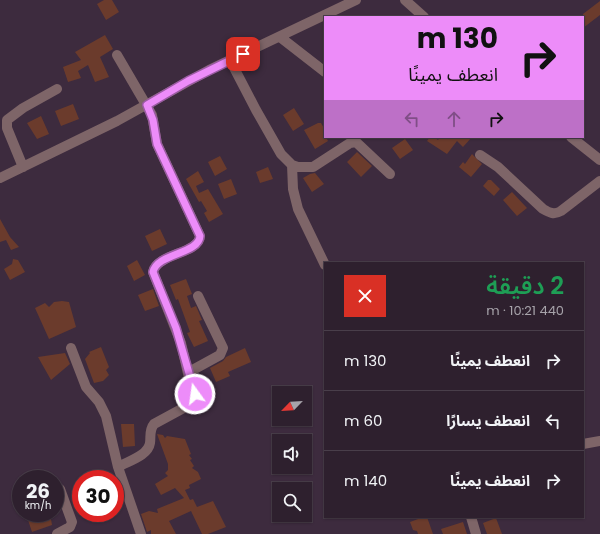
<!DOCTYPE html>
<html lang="ar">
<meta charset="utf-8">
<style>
:root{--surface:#2e202e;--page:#3a2d3a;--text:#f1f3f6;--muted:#a7a3aa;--line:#493e4a}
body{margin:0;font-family:Poppins,"Noto Sans Arabic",sans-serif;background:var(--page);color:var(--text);direction:rtl;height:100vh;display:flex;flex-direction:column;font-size:15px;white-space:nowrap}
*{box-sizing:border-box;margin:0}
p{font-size:13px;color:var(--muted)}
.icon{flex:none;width:22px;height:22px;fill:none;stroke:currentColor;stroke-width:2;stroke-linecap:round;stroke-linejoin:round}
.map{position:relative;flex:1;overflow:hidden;direction:ltr}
.drawer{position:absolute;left:324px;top:262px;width:260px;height:256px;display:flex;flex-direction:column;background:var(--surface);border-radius:0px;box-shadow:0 1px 3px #0004,0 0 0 1px var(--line);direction:rtl}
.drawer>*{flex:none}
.hud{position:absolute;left:324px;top:16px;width:260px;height:122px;border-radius:0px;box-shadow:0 1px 3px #0004,0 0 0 1px var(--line);direction:rtl;background:#ed8cf9;color:#111;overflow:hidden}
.needle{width:26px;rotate:245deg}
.controls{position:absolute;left:272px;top:386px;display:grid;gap:8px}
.controls a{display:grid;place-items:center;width:40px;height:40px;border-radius:0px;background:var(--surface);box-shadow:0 1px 3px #0004,0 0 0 1px var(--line);font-size:20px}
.speed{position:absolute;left:12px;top:470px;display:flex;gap:8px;font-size:20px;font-weight:700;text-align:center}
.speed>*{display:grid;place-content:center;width:52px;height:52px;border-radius:50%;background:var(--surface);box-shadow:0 1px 3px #0004,0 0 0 1px var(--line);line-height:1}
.speed small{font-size:10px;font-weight:400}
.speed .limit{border:6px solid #d22;background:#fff;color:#111}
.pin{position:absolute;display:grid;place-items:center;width:34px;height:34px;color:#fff;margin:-17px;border-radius:8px;box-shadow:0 2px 6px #0006}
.me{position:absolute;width:44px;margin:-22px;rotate:346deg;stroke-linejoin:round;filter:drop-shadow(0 0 3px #0008)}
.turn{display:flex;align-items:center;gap:14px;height:84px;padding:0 20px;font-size:18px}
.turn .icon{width:52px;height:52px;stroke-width:2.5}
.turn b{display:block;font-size:28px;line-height:34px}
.lanes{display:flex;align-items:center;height:38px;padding:0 20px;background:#0003;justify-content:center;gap:20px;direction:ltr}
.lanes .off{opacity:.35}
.round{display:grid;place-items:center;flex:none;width:42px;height:42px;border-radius:0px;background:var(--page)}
.head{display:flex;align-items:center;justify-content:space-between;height:68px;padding:0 20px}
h1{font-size:24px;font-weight:600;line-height:30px;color:#1e9e55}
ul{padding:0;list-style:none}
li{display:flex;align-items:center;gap:12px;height:60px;padding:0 20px;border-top:1px solid var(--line)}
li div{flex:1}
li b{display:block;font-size:15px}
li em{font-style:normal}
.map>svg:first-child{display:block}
.building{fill:#6b3b2c}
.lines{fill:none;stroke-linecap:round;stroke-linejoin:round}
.minor{stroke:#7e6568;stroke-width:10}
.route-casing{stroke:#9a5ba2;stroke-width:10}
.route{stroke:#ed8cf9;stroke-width:7}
</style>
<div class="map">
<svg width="600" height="534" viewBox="0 0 600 534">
<rect width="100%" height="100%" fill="#3d2b3e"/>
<path class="building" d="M104,0h8l7,12 -13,8 -9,-16z
M600,1v14l-17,13v-14z
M105,35l8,14 -13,8 9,20 -14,5 -7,-17 -10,6 3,7 -13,4 -5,-15 18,-7 -6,-8z
M73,104l6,15 -18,7 -6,-15z
M294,108l10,16 -11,7 -10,-16z
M41,116l8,18 -12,5 -10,-16z
M318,123h3l4,7 -1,3 4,8 -13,8 -11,-19z
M430,137h4l4,3 2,-3h32l-9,10 -6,-6 -10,13 -20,-13z
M405,139l8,11 -13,9 -8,-11z
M357,152l15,14 -11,11 -14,-15z
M472,154l10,10 -11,13 -12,-10 4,-5 2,2z
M220,156l7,13 -12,7 -7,-14z
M268,167l5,12 -13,4 -4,-11z
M198,171l6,11 -8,4 3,7 9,-4 15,25 -14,8 -5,-9 3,-2 -6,-10 -2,1 -13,-23z
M315,173l9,11 -12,8 -9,-14 7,-4z
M231,179l6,15 -13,5 -6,-15z
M488,180h3l9,9 -6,7 -11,-10z
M512,192l15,16 -10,8 -14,-16z
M0,219l10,18 9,10 -8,3 -5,-10 -6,2z
M160,229l7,15 -15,7 -7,-15z
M13,259l5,1 7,12 -15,8 -6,-11 8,-5z
M137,260l8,15 -11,6 -7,-15z
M186,279l6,15 -5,2 4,12 5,-2 6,14 -3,1 9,20 -14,6 -7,-14 3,-1 -12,-33 -2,1 -6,-15z
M153,289l6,17 -14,5 -7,-16z
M62,301l7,1 7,25 -27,12 -14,-31 10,-5 4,4 5,-5z
M101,347l8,20 -3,3 3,5 -6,6 -9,2 -9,-24 5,-6 -1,-1z
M245,348l6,14 -23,10 2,4 -14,6 -6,-14 13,-7 3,-4z
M65,353l5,11 -19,16 -13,-23z
M121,424h13l1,22 -12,1z
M157,434l6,1 2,3 2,-2 18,3 6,15 -2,1 3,4 -2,1 4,6 -2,2 6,4 3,7 -12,6 1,3 -5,2 5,10 3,-1 4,8 16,-6 13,26 -18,7h-6l-11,-23 -22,10 7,13h-25v-4l-4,2 -6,-18 8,-3 9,2 -1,-4 27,-11 -9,-10 -14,7 -6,-11 13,-8 -3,-3 3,-3v-6z
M50,513l2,12 -20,7 -4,-12z
M417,517h10l6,17h-15l-1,-3 -4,-1 -3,-8 8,-3z
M496,518l6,16h-15l-4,-11z
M463,522l4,12h-24l-2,-5z"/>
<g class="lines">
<path class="minor" d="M405,0l19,17
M280,37l45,35
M117,55l35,60 5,29 43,92c-1,18 -43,17 -47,36l28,71 13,57 -5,5 -35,19c-5,6 -3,12 -4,19 -2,13 -22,18 -32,24
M230,60l26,50 25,44 11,11 6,2h15l37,-24 6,-1 34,32
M571,137l29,23
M480,155l18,12 45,42c7,4 11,6 18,2l39,-30
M292,165l1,24 5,20 27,56
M23,167l-16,-39v-8l16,-12 34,-19
M0,178l117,-57 92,-51 147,-70
M71,348l15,39 13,15 7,14 12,51 23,67
M189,372l31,-17 3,-7 -25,-52
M583,444l17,-3
M471,517l5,17
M57,534l13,-7 2,-5 -12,-33"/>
</g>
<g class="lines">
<g class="route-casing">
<path id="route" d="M195,394l-19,-66 -23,-56c4,-19 46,-18 47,-36l-43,-92 -4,-24 -6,-15 41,-24 55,-27"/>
</g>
<use href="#route" class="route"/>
</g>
</svg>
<div class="controls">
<a><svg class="needle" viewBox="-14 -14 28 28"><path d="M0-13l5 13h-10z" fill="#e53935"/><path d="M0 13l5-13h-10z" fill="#a7a3aa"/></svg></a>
<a><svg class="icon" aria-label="sound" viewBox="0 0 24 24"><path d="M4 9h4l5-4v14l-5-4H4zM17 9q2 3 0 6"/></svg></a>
<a><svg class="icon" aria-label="search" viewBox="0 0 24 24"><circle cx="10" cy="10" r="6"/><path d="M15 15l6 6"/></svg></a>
</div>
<div class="speed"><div>26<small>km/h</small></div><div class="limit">30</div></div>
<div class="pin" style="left:243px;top:54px;background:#d93025"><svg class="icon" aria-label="arrive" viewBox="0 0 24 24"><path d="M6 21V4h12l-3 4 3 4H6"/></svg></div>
<svg class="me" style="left:195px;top:394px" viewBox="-20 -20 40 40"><circle r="17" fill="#ed8cf9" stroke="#fff" stroke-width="3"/><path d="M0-11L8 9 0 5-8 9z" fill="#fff"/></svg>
<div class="hud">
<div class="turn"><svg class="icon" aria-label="right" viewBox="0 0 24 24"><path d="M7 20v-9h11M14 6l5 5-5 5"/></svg><div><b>130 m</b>انعطف يمينًا</div></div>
<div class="lanes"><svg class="icon off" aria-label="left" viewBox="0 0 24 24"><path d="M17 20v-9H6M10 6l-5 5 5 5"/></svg><svg class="icon off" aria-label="ahead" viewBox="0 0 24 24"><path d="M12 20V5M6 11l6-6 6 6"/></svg><svg class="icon" aria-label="right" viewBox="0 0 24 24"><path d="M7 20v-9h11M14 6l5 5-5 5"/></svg></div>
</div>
<section class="drawer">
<div class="head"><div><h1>2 دقيقة</h1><p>440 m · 10:21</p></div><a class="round" style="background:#d93025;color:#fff"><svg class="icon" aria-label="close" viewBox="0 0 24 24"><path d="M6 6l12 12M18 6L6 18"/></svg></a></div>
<ul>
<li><svg class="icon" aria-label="right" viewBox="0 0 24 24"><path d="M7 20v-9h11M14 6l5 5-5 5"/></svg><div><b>انعطف يمينًا</b></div><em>130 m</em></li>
<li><svg class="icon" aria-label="left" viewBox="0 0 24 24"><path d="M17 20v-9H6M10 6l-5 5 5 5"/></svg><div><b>انعطف يسارًا</b></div><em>60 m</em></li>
<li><svg class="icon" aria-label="right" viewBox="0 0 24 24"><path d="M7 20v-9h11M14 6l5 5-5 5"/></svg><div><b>انعطف يمينًا</b></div><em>140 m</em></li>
</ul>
</section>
</div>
